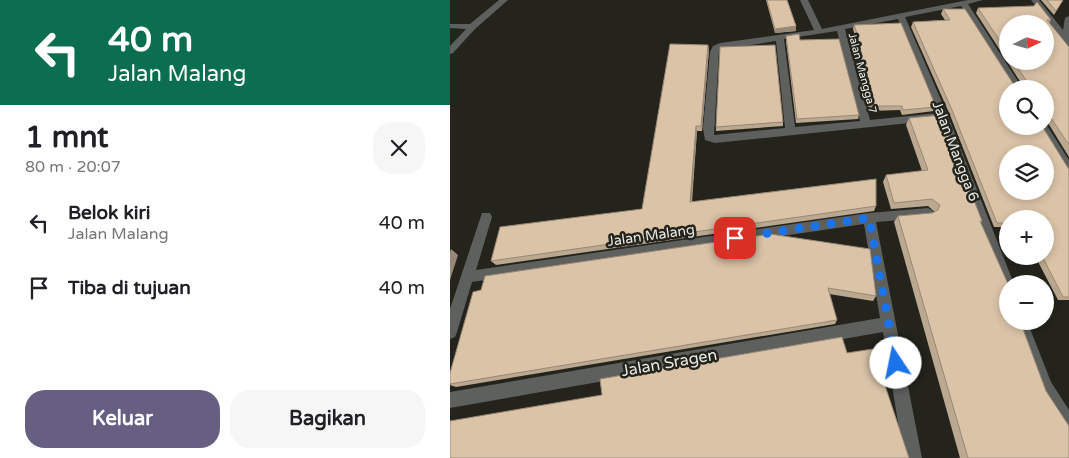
<!DOCTYPE html>
<html lang="id">
<meta charset="utf-8">
<style>
:root{--surface:#fff;--page:#f6f6f6;--text:#202124;--muted:#757577;--accent:#665f82}
body{margin:0;font-family:"Varela Round",sans-serif;background:var(--page);color:var(--text);height:100vh;display:flex;flex-direction:column;font-size:19px;white-space:nowrap}
*{box-sizing:border-box;margin:0}
p{font-size:16px;color:var(--muted)}
.icon{flex:none;width:28px;height:28px;fill:none;stroke:currentColor;stroke-width:2;stroke-linecap:round;stroke-linejoin:round}
.map{position:relative;flex:1;overflow:hidden}
.panel{display:flex;flex-direction:column;background:var(--surface);width:450px}
.panel>*{flex:none}
.hud{background:#0b6e4f;color:#fff;overflow:hidden}
.needle{width:32px;rotate:85deg}
.controls{position:absolute;left:549px;top:15px;display:grid;gap:10px}
.controls a{display:grid;place-items:center;width:55px;height:55px;border-radius:50%;background:var(--surface);box-shadow:0 2px 8px #0003;font-size:25px}
.pin{position:absolute;display:grid;place-items:center;width:42px;height:42px;color:#fff;margin:-21px;border-radius:10px;box-shadow:0 2px 8px #0006}
.me{position:absolute;width:55px;margin:-28px;rotate:349deg;stroke-linejoin:round;filter:drop-shadow(0 0 4px #0008)}
.turn{display:flex;align-items:center;gap:18px;height:105px;padding:0 25px;font-size:22px}
.turn .icon{width:65px;height:65px;stroke-width:2.5}
.turn b{display:block;font-size:35px;line-height:42px}
.round{display:grid;place-items:center;flex:none;width:52px;height:52px;border-radius:20px;background:var(--page)}
.overview{display:flex;align-items:center;justify-content:space-between;height:85px;padding:0 25px}
h1{font-size:30px;font-weight:700;line-height:38px}
.button{display:flex;gap:10px;margin-top:auto;padding:10px 25px}
.button a{flex:1;height:58px;border-radius:20px;background:var(--accent);color:#fff;font-size:20px;font-weight:700;line-height:58px;text-align:center}
.button a+a{background:var(--page);color:var(--text)}
ul{padding:0;list-style:none}
li{display:flex;align-items:center;gap:15px;height:65px;padding:0 25px}
li div{flex:1}
li b{display:block;font-size:19px}
li em{font-style:normal}
main{display:flex;flex:1;min-height:0}
.map>svg:first-child{display:block}
.lines{fill:none;stroke-linecap:round;stroke-linejoin:round}
.street{fill:#5e605e;fill-rule:evenodd}
.wall{fill:#bba890;fill-rule:evenodd}
.shaded-wall{fill:#998875}
.building{fill:#dac3a7;stroke:#998875;fill-rule:evenodd}
.route{stroke:#1a73e8;stroke-width:9;stroke-dasharray:0 16.2}
.labels{text-anchor:middle;stroke-width:5;stroke-linejoin:round;paint-order:stroke}
.far-street-label{font-size:11px;fill:#eaeae5;stroke:#24241d}
.street-label{font-size:14px;fill:#eaeae5;stroke:#24241d}
.near-street-label{font-size:16px;fill:#eaeae5;stroke:#24241d}
</style>
<main>
<section class="panel">
<div class="hud">
<div class="turn"><svg class="icon" aria-label="left" viewBox="0 0 24 24"><path d="M17 20v-9H6M10 6l-5 5 5 5"/></svg><div><b>40 m</b>Jalan Malang</div></div>
</div>
<div class="overview"><div><h1>1 mnt</h1><p>80 m · 20:07</p></div><a class="round"><svg class="icon" aria-label="close" viewBox="0 0 24 24"><path d="M6 6l12 12M18 6L6 18"/></svg></a></div>
<ul>
<li><svg class="icon" aria-label="left" viewBox="0 0 24 24"><path d="M17 20v-9H6M10 6l-5 5 5 5"/></svg><div><b>Belok kiri</b><p>Jalan Malang</p></div><em>40 m</em></li>
<li><svg class="icon" aria-label="arrive" viewBox="0 0 24 24"><path d="M6 21V4h12l-3 4 3 4H6"/></svg><div><b>Tiba di tujuan</b></div><em>40 m</em></li>
</ul>
<div class="button"><a>Keluar</a><a>Bagikan</a></div>
</section>
<div class="map">
<svg width="619" height="458" viewBox="0 0 619 458">
<rect width="100%" height="100%" fill="#24241d"/>
<g class="lines">
<path class="street" d="M49,0h9l-33,29 -22,24 -3,1v-8l16,-17 -16,-1v-4h20z
M350,0h8l14,29 146,-29h15l-15,4 55,85h-10l-52,-83 -56,11 43,99 66,168h-6v9l-5,-2 -2,-4 -62,-167 -224,23 -10,-3 -2,-12 7,-76 3,-6 7,-3 94,-13zM448,19l39,94 -67,7 -25,-91zM387,31l23,90 -65,6 -11,-88zM326,41l9,87 -71,7 5,-85z
M581,0h8l24,30 2,-12 4,-2v30l-3,-1z
M596,124l23,36v13l-4,-1 -28,-46h8z
M478,208l4,2 2,3 -2,3 -4,2 -52,4 46,236h-18l-21,-126 -433,76v-16l430,-74 -16,-94 -392,58 -15,50 -2,5 -5,2v-30l32,-96h8l2,4 -16,53 393,-57z
M563,321h14l24,61 18,28v23l-6,-2 -24,-38z"/>
</g>
<path class="wall" d="M316,0h21l9,26v5l-21,2z
M591,0h22l-9,15z
M528,8l73,12 -2,3 20,24v110l-21,-34 -3,1v-35h-37l60,79 1,1v131h-11l-23,-44h10v-37h-37v8h-14l-44,-112 -39,-88 2,-5 32,-2 -4,-6 2,-5 71,76 9,1 -47,-73zM558,24l37,37h-37z
M404,25l82,82 -2,4 -32,4 -2,-5 -31,1 -18,-68 1,-4h4l-3,-10z
M336,36l14,4 59,75 -1,4 -62,4 -10,-82z
M258,45l1,5 -7,81h-5l-5,71 184,4 -2,5 -378,54 -5,-4 151,-52z
M459,118l73,103 -1,2 27,98 61,137h-109l-66,-236 4,-6 34,-3 3,-1 -7,-6 -37,3 -8,-27 3,-7 36,-4 -16,-46z
M333,122v4l-67,5v-4z
M320,234l106,62 -3,5 -44,-7 8,26 -2,4 -379,63 -6,-2 31,-95z"/>
<path class="shaded-wall" d="M346,26v5l-21,2v-4z
M258,45l1,5 -7,81 -1,-5z
M601,118l-3,5 -3,1v-4z
M246,126l1,5 -6,76 -1,-5z
M1,249l7,6 -8,25v-28z"/>
<path class="building" d="M317,0h20l9,26 -21,3z
M597,0h16l-7,11z
M587,2l14,18h-4l22,27v98l-18,-27 -6,2v-31h-37v37h34l26,42 1,1v128h-6l-21,-41h3v-37h-37v4h-11l-45,-113 -39,-88 37,-2 -7,-11h22l49,76 12,1 2,-3 -15,-22h32v-37h-37v29l-30,-45 56,-2zM558,154h37v37h-37z
M451,23l35,84 -33,3 -1,-4h-31l-19,-67h7l-5,-14z
M349,34l1,6 39,-1 20,76 -62,4 -11,-83z
M220,44l38,1 -7,81h-5l-6,76 186,-23v27l-385,55 9,-34 142,-18z
M325,45l8,77 -67,5 4,-80z
M491,115l41,106h-2l28,63v37h12l26,70 23,35v32h-101l-70,-242 34,-3 6,-3 2,-5 -8,-6 -38,4 -8,-28 42,-5 -19,-52z
M320,234l100,15 6,47 -48,-8 9,32 -387,64v-11l23,-81 8,-2 4,-14z
M392,337l5,16 26,-4 36,109h-459v-37l152,-26 -2,-16z"/>
<g class="lines">
<path class="route" d="M285,238l134,-20 27,145"/>
</g>
<g class="labels">
<g class="far-street-label">
<text transform="translate(413 73) rotate(75)" y="4">Jalan Mangga 7</text>
</g>
<g class="street-label">
<text transform="translate(506 151) rotate(69)" y="5">Jalan Mangga 6</text>
<text transform="translate(201 235) rotate(-8)" y="5">Jalan Malang</text>
</g>
<g class="near-street-label">
<text transform="translate(219 362) rotate(-10)" y="6">Jalan Sragen</text>
</g>
</g>
</svg>
<div class="controls">
<a><svg class="needle" viewBox="-14 -14 28 28"><path d="M0-13l5 13h-10z" fill="#e53935"/><path d="M0 13l5-13h-10z" fill="#757577"/></svg></a>
<a><svg class="icon" aria-label="search" viewBox="0 0 24 24"><circle cx="10" cy="10" r="6"/><path d="M15 15l6 6"/></svg></a>
<a><svg class="icon" aria-label="layers" viewBox="0 0 24 24"><path d="M12 4l9 5-9 5-9-5zM3 14l9 5 9-5"/></svg></a>
<a>+</a>
<a>−</a>
</div>
<div class="pin" style="left:285px;top:238px;background:#d93025"><svg class="icon" aria-label="arrive" viewBox="0 0 24 24"><path d="M6 21V4h12l-3 4 3 4H6"/></svg></div>
<svg class="me" style="left:446px;top:363px" viewBox="-20 -20 40 40"><circle r="19" fill="#fff"/><path d="M0-13L10 11 0 6-10 11z" fill="#1a73e8"/></svg>
</div>
</main>
